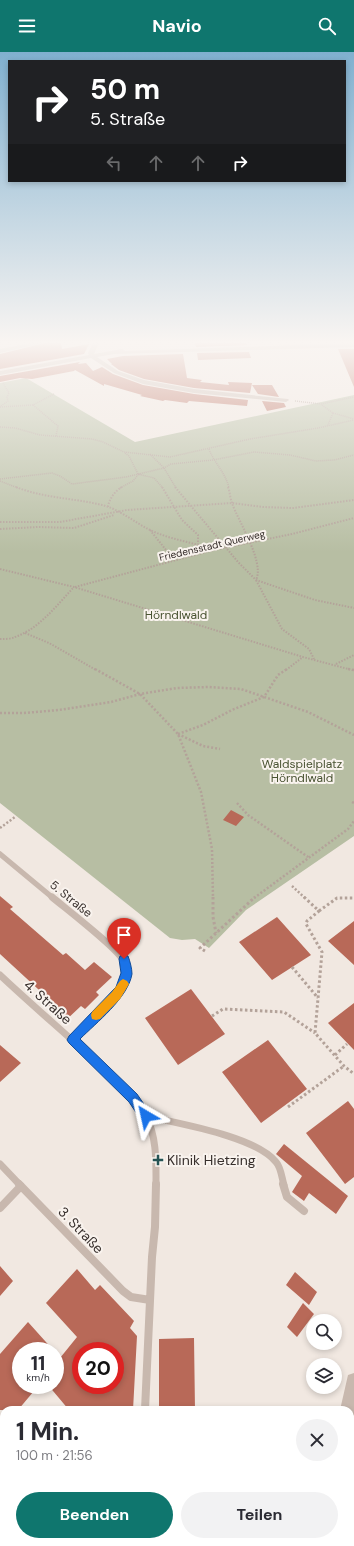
<!DOCTYPE html>
<html lang="de">
<meta charset="utf-8">
<style>
:root{--surface:#fff;--page:#f2f2f3;--text:#2b2b33;--muted:#7c7c81;--accent:#0f766e}
body{margin:0;font-family:"DM Sans",sans-serif;background:var(--page);color:var(--text);height:100vh;display:flex;flex-direction:column;font-size:15px;white-space:nowrap}
*{box-sizing:border-box;margin:0}
p{font-size:13px;color:var(--muted)}
.icon{flex:none;width:22px;height:22px;fill:none;stroke:currentColor;stroke-width:2;stroke-linecap:round;stroke-linejoin:round}
.map{position:relative;flex:1;overflow:hidden}
.drawer{position:absolute;left:0px;top:1354px;width:354px;height:140px;display:flex;flex-direction:column;background:var(--surface);border-radius:12px 12px 0 0;box-shadow:0 2px 6px #0003}
.drawer>*{flex:none}
.banner{position:absolute;left:8px;top:8px;width:338px;height:122px;border-radius:0px;box-shadow:0 2px 6px #0003;background:#202124;color:#fff;overflow:hidden}
.buttons{position:absolute;left:306px;top:1262px;display:grid;gap:8px}
.buttons a{display:grid;place-items:center;width:36px;height:36px;border-radius:50%;background:var(--surface);box-shadow:0 2px 6px #0003;font-size:20px}
.speed{position:absolute;left:12px;top:1290px;display:flex;gap:8px;font-size:20px;font-weight:700;text-align:center}
.speed>*{display:grid;place-content:center;width:52px;height:52px;border-radius:50%;background:var(--surface);box-shadow:0 2px 6px #0003;line-height:1}
.speed small{font-size:10px;font-weight:400}
.speed .limit{border:6px solid #d22;background:#fff;color:#111}
.pin{position:absolute;display:grid;place-items:center;width:34px;height:34px;color:#fff;margin:-41px -17px;border-radius:50% 50% 50% 0;rotate:-45deg;box-shadow:0 0 4px #0007}
.pin .icon{rotate:45deg}
.me{position:absolute;width:44px;margin:-22px;rotate:324deg;stroke-linejoin:round;filter:drop-shadow(0 0 3px #0008)}
.turn{display:flex;align-items:center;gap:14px;height:84px;padding:0 16px;font-size:18px}
.turn .icon{width:52px;height:52px;stroke-width:2.5}
.turn b{display:block;font-size:28px;line-height:34px}
.lanes{display:flex;align-items:center;height:38px;padding:0 16px;background:#0003;justify-content:center;gap:20px;direction:ltr}
.lanes .off{opacity:.35}
.round{display:grid;place-items:center;flex:none;width:42px;height:42px;border-radius:21px;background:var(--page)}
.head{display:flex;align-items:center;justify-content:space-between;height:68px;padding:0 16px}
h1{font-size:24px;font-weight:700;line-height:30px}
.primary-button{display:flex;gap:8px;margin-top:auto;padding:8px 16px}
.primary-button a{flex:1;height:46px;border-radius:24px;background:var(--accent);color:#fff;font-size:16px;font-weight:700;line-height:46px;text-align:center}
.primary-button a+a{background:var(--page);color:var(--text)}
header{display:flex;justify-content:space-between;align-items:center;height:52px;padding:0 16px;background:var(--accent);color:#fff;font-size:18px;font-weight:700}
.map>svg:first-child{display:block}
.green{fill:#b7bea3}
.building{fill:#b86958;fill-rule:evenodd}
.lines{fill:none;stroke-linecap:round;stroke-linejoin:round}
.path-far3{stroke:#b3a299;stroke-width:1.5;stroke-dasharray:1 1;stroke-linecap:butt}
.path-far2{stroke:#b3a299;stroke-width:2;stroke-dasharray:1.5 1.5;stroke-linecap:butt}
.path-far1{stroke:#b3a299;stroke-width:2.5;stroke-dasharray:2 2;stroke-linecap:butt}
.path{stroke:#b3a299;stroke-width:3;stroke-dasharray:2.5 2.5;stroke-linecap:butt}
.lane-far2{stroke:#c8b8ae;stroke-width:5.5}
.lane-far1{stroke:#c8b8ae;stroke-width:7}
.lane{stroke:#c8b8ae;stroke-width:8}
.street{fill:#c8b8ae;fill-rule:evenodd}
.route{fill:#1a73e8;stroke:#114b97}
.slow{fill:#f59e0b}
.poi-dot{fill:#265454;stroke:#f9f3ee;stroke-width:1.5}
.labels{text-anchor:middle;stroke-width:4;stroke-linejoin:round;paint-order:stroke}
.far-street-label{font-size:10px;fill:#372f2c;stroke:#f9f3ee}
.park-label{font-size:12px;fill:#495332;stroke:#f9f3ee}
.street-label{font-size:12px;fill:#372f2c;stroke:#f9f3ee}
.near-street-label{font-size:14px;fill:#372f2c;stroke:#f9f3ee}
.near-poi-label{font-size:14px;fill:#372f2c;stroke:#f9f3ee;text-anchor:start}
</style>
<header><svg class="icon" aria-label="menu" viewBox="0 0 24 24"><path d="M4 6h16M4 12h16M4 18h16"/></svg>Navio<svg class="icon" aria-label="search" viewBox="0 0 24 24"><circle cx="10" cy="10" r="6"/><path d="M15 15l6 6"/></svg></header>
<div class="map">
<svg width="354" height="1494" viewBox="0 0 354 1494">
<rect width="100%" height="100%" fill="#f1e8e1"/>
<path class="green" d="M26,326l109,64 219,-47v441l-108,74 -37,38 -14,-9 -13,1 -12,-2 -170,-135v-420z"/>
<path class="building" d="M45,291h16l1,6 27,-5 -5,10 -84,15v-15z
M195,291h51l1,2 -51,2z
M338,297h16v38z
M249,300l2,6 -53,2 -1,-7z
M183,302l4,24 15,2 -2,2 29,3 -1,-3 24,1 -2,10 -56,-5 -50,-9 -25,-9 -8,-6h1l-5,-5 16,-3z
M80,310l-2,2 8,-1 7,8 9,-4 11,7 30,11 51,9 54,6 -1,6 -58,-5 -2,2 -22,-3 -2,1 -23,-5 2,-1 -38,-11v2l-29,-16 -1,1 -42,8 -12,-1 -20,4v-6z
M252,333h20l7,12 -21,-3z
M262,349l22,2 2,4 -19,4z
M231,758l13,7 -8,9 -13,-6z
M0,844l13,11 -3,2 53,46 3,-2 19,17 9,-8 18,15 -16,15 3,3 -14,14 -4,-3 -16,15 -18,-16 4,-4 -51,-47z
M277,865l34,38 -39,25 -33,-38z
M354,869v44l-26,-24z
M191,937l34,45 -47,31 -33,-47z
M354,951v47l-26,-27z
M268,988l39,49 -46,34 -39,-51z
M0,993l21,18 -21,19z
M348,1049l6,8v68l-9,7 -39,-51z
M284,1092l64,52 -12,18 -27,-21 -5,8 -12,-9 10,-16 -26,-22z
M0,1214l13,15 -13,15z
M77,1217l18,21 5,-5 34,36 -4,7 7,8 -4,74h-64l-21,-25h7v-33l5,6 17,-21 -31,-34zM81,1299h34v34h-34z
M295,1220l22,20 -8,13 -23,-20z
M303,1251l11,11 -17,23 -10,-10z
M28,1270l26,29h-33v34h18l-21,25h-18v-56z
M194,1286l1,72h-36v-71z"/>
<g class="lines">
<path class="path-far3" d="M295,349l26,3 33,-7
M33,353l25,21 -2,10
M322,353l11,8 -5,12
M1,354l7,-5 -1,-4 2,-4 -6,-10
M0,355l33,-2 21,-11
M333,361l21,6
M0,375l15,1 25,7 52,4 11,3 21,10 46,5 80,-18 68,-11 36,-8
M209,397c6,16 16,22 20,39
M125,401l4,3 9,18 16,4 9,10
M150,402l14,14 12,20
M0,427l52,-6 8,3 12,8 54,-7 38,-9 7,-4 42,-4 41,-8 36,3 26,6 18,-1 20,-5
M0,429l18,7
M120,436l13,-7 5,-6"/>
<path class="path-far2" d="M16,435c27,11 57,11 86,18 17,4 32,17 48,25 21,10 43,12 64,20
M162,435l20,33 16,15v9
M175,435l63,75 18,18 59,20 39,8
M228,435c2,5 2,11 4,16 6,18 33,59 24,77l26,49 27,20 5,10
M108,455c1,-8 7,-16 14,-20
M0,470h60l67,-12 105,-7 31,4 30,1 61,-8
M0,477l38,-2 36,1 40,-13
M150,478l24,30
M0,517l74,18 229,70 49,13
M75,535l139,-37 78,-16 62,-16
M25,581l24,10 47,27
M0,587c5,0 11,0 15,-2 24,-8 42,-32 59,-50
M336,612l18,-9
M286,618l17,-13"/>
<path class="path-far1" d="M95,617l45,25 38,40 23,58 11,57 1,49
M348,617l6,1
M0,661h24l35,-3 52,-8 29,-8 37,-6 31,-1 33,2 67,23 46,23
M178,682l25,-9 29,-15 32,-13 14,-22 9,-6
M178,682l25,12 17,3
M352,750l2,1
M237,751l11,12 60,42
M0,776l15,-11
M292,834l13,12
M254,846l94,-69 6,-8"/>
<path class="path" d="M213,845v20l3,16
M304,845l15,14 -12,10 -1,3 16,28 -7,81 29,33 10,8
M319,859l18,-13h17
M205,899l-5,-3 55,-51
M292,915l26,31
M212,964l11,-7 61,3 31,21
M335,1003l12,-11
M288,1055l56,-41"/>
<path class="lane-far2" d="M0,802l53,44"/>
<path class="lane-far1" d="M52,845c13,11 68,53 72,65 4,11 -1,22 -7,31 -12,18 -29,32 -44,47
M0,923c35,33 71,63 106,96 14,14 31,28 40,45 11,21 10,47 10,69
M146,1064c33,8 109,20 130,46 5,5 6,17 8,23
M0,1112l20,21"/>
<path class="lane" d="M19,1132l104,107 8,6 19,3
M283,1132l4,13 17,14
M0,1156l21,-22
M145,1358l7,-153 3,-30 1,-43
M0,1395l4,5
M0,1433l4,-5
M74,1490l4,4
M34,1494l3,-4
M138,1494l1,-4"/>
<path class="street" d="M31,291h13l-44,10v-4z
M93,291h6l-5,11 28,-5 3,2 229,-8v4l-240,7 -17,3 21,14 26,9 50,9 94,10 1,1 -3,2 -92,-9 -51,-9 -29,-11 -23,-15 -91,17v-4l89,-16 -1,-2z
M354,1321v42l-4,2v-7h-10l8,-35z
M350,1484l3,10h-18v-4h15z"/>
</g>
<linearGradient id="sky" x2="0" y2="1"><stop stop-color="#80b0cf"/><stop offset="0.58" stop-color="#f9f5f2"/><stop offset="1" stop-color="#f9f5f2" stop-opacity="0"/></linearGradient>
<rect width="354" height="500" fill="url(#sky)"/>
<path class="route" d="M124,903l4,1c2,5 4,13 4,18 -4,24 -36,49 -52,65l57,55 15,22 -2,4 -4,2 -5,-2 -12,-18 -60,-59 -2,-3 2,-4 47,-49 5,-14 -2,-14 1,-3z"/>
<path class="slow" d="M123,927l4,2 2,3 -9,15 -20,20 -4,1 -4,-1 -1,-4 1,-3 20,-20 8,-11z"/>
<path class="poi-dot" d="M156 1102h4v4h4v4h-4v4h-4v-4h-4v-4h4z"/>
<g class="labels">
<g class="far-street-label">
<text transform="translate(212 493) rotate(-13)" y="4">Friedensstadt Querweg</text>
</g>
<g class="park-label">
<text x="176" y="567">Hörndlwald</text>
<text x="302" y="716">Waldspielplatz<tspan x="302" dy="14">Hörndlwald</tspan></text>
</g>
<g class="street-label">
<text transform="translate(71 847) rotate(39)" y="4">5. Straße</text>
</g>
<g class="near-street-label">
<text transform="translate(48 950) rotate(42)" y="5">4. Straße</text>
<text transform="translate(81 1178) rotate(46)" y="5">3. Straße</text>
</g>
<g class="near-poi-label">
<text x="167" y="1113">Klinik Hietzing</text>
</g>
</g>
</svg>
<div class="buttons">
<a><svg class="icon" aria-label="search" viewBox="0 0 24 24"><circle cx="10" cy="10" r="6"/><path d="M15 15l6 6"/></svg></a>
<a><svg class="icon" aria-label="layers" viewBox="0 0 24 24"><path d="M12 4l9 5-9 5-9-5zM3 14l9 5 9-5"/></svg></a>
</div>
<div class="speed"><div>11<small>km/h</small></div><div class="limit">20</div></div>
<div class="pin" style="left:124px;top:907px;background:#d93025"><svg class="icon" aria-label="arrive" viewBox="0 0 24 24"><path d="M6 21V4h12l-3 4 3 4H6"/></svg></div>
<svg class="me" style="left:146px;top:1064px" viewBox="-20 -20 40 40"><path d="M0-17L14 15 0 8-14 15z" fill="#1a73e8" stroke="#fff" stroke-width="4"/></svg>
<div class="banner">
<div class="turn"><svg class="icon" aria-label="right" viewBox="0 0 24 24"><path d="M7 20v-9h11M14 6l5 5-5 5"/></svg><div><b>50 m</b>5. Straße</div></div>
<div class="lanes"><svg class="icon off" aria-label="left" viewBox="0 0 24 24"><path d="M17 20v-9H6M10 6l-5 5 5 5"/></svg><svg class="icon off" aria-label="ahead" viewBox="0 0 24 24"><path d="M12 20V5M6 11l6-6 6 6"/></svg><svg class="icon off" aria-label="ahead" viewBox="0 0 24 24"><path d="M12 20V5M6 11l6-6 6 6"/></svg><svg class="icon" aria-label="right" viewBox="0 0 24 24"><path d="M7 20v-9h11M14 6l5 5-5 5"/></svg></div>
</div>
<section class="drawer">
<div class="head"><div><h1>1 Min.</h1><p>100 m · 21:56</p></div><a class="round"><svg class="icon" aria-label="close" viewBox="0 0 24 24"><path d="M6 6l12 12M18 6L6 18"/></svg></a></div>
<div class="primary-button"><a>Beenden</a><a>Teilen</a></div>
</section>
</div>
